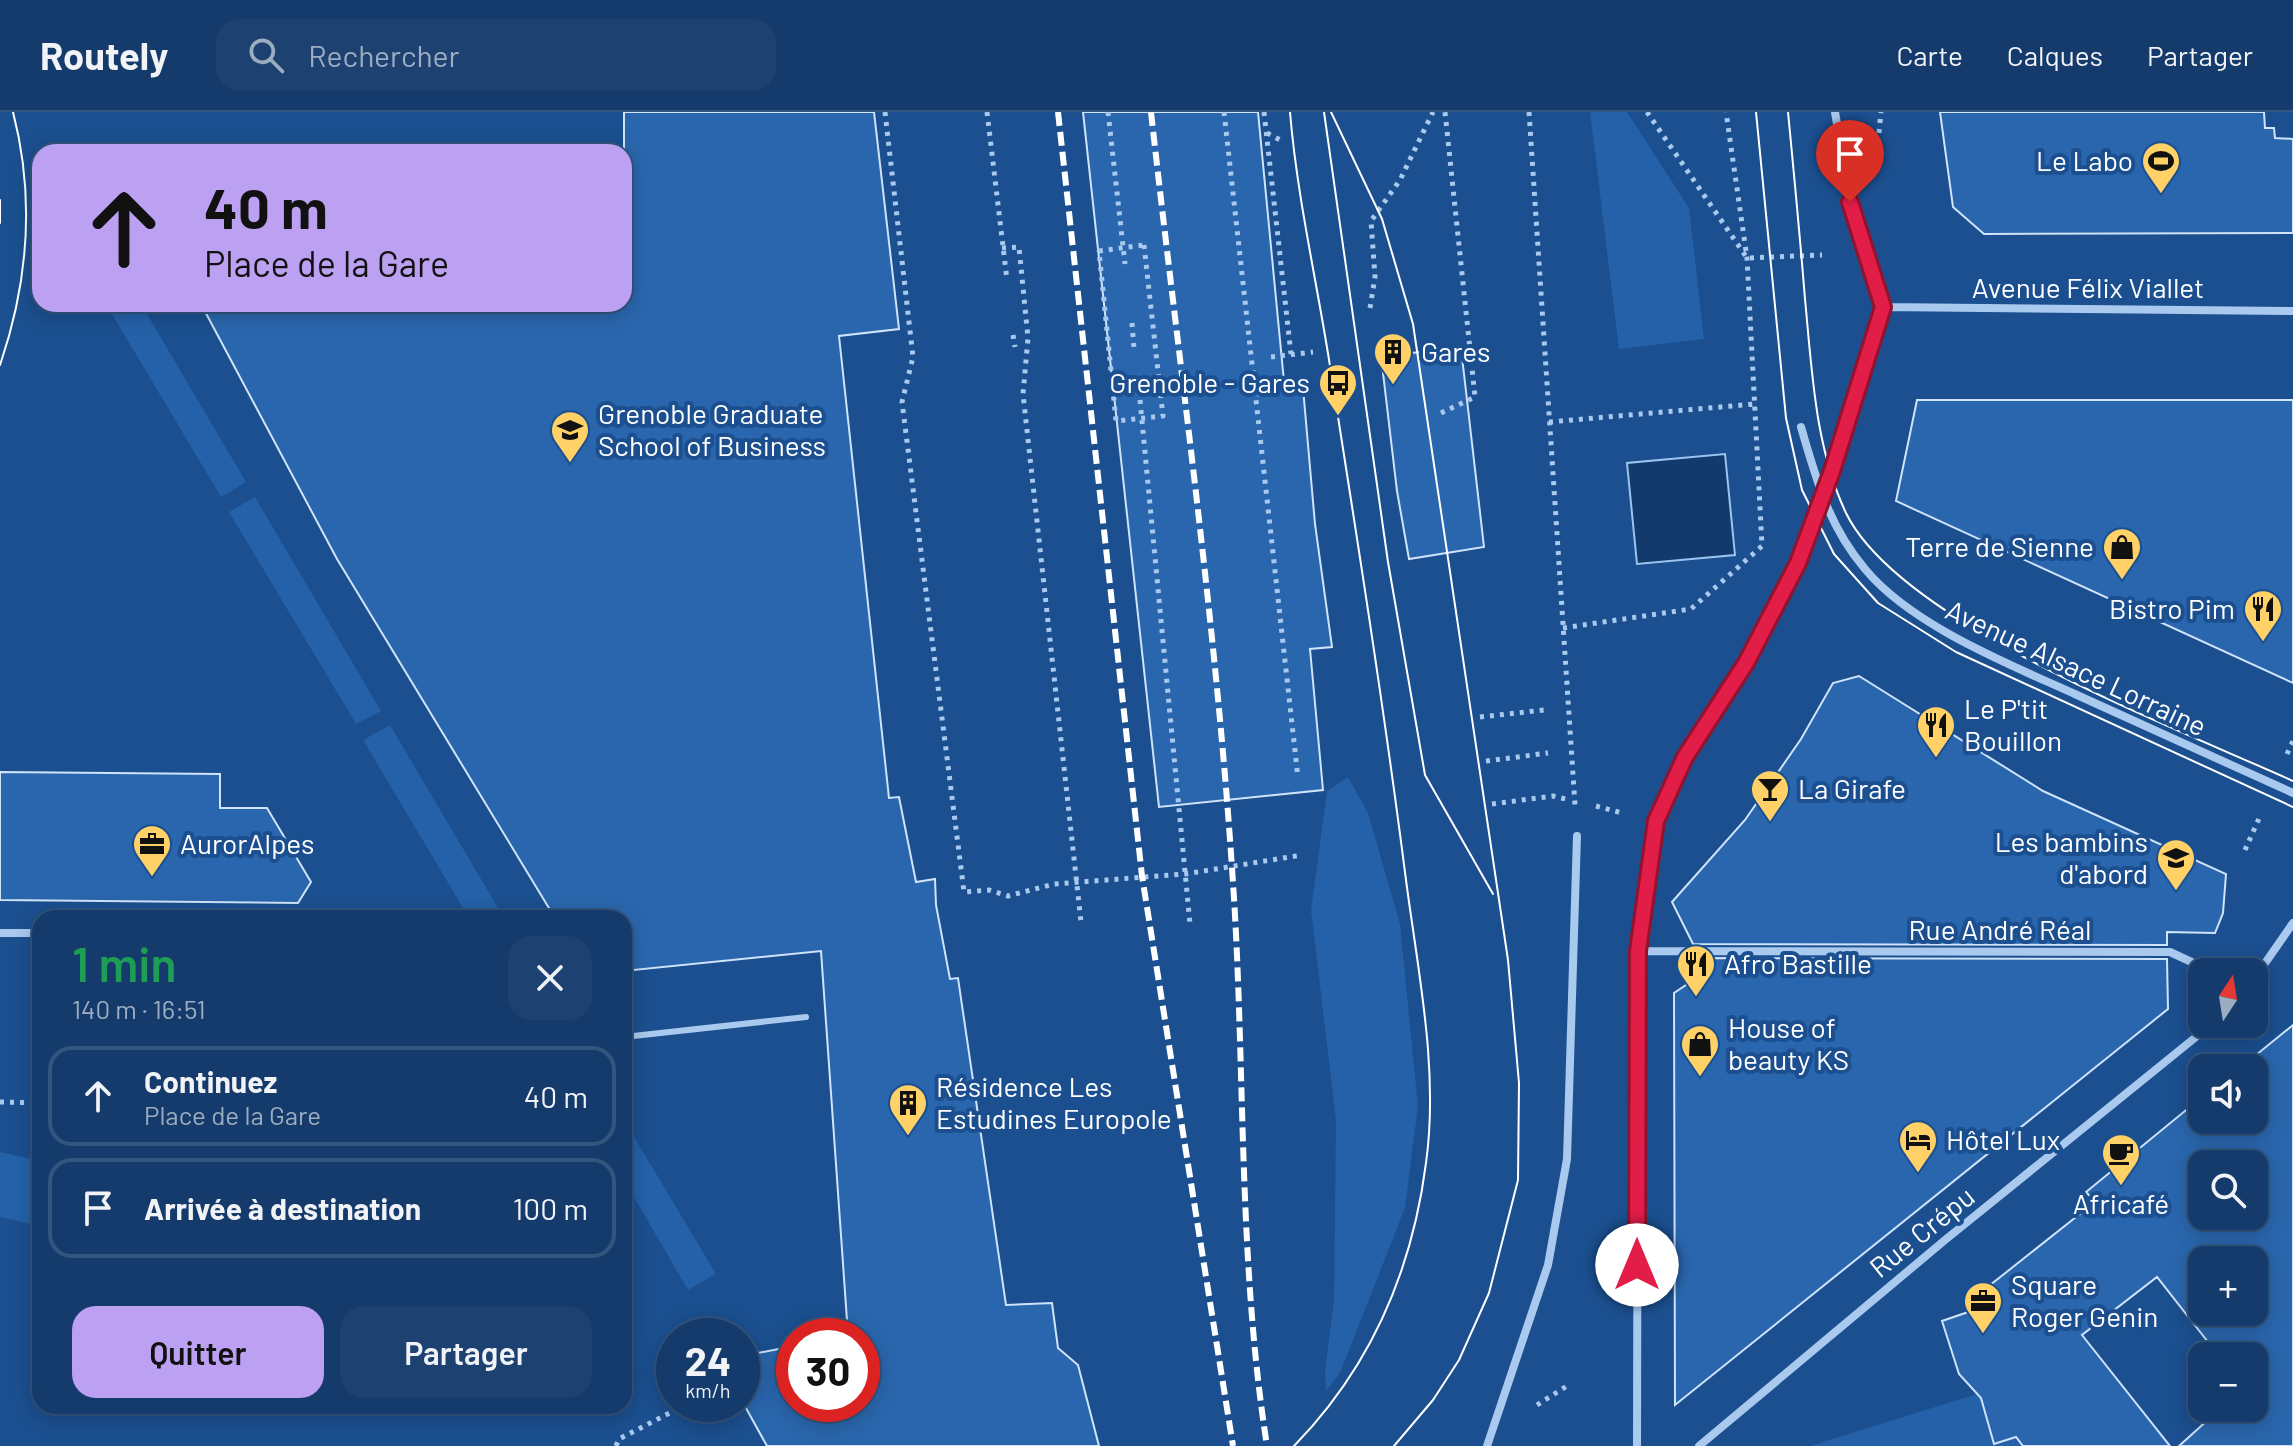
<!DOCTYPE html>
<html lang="fr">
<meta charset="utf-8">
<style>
:root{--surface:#143b6b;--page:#1d4271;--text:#f1f3f6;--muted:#9dadc1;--line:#33557e;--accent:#bca0f2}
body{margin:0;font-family:Barlow,sans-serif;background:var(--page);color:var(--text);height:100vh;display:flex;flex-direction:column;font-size:30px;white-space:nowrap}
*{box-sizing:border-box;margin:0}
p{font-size:26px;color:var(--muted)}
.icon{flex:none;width:44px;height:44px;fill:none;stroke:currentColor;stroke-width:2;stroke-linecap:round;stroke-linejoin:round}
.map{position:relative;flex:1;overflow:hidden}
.drawer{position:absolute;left:32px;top:798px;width:600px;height:504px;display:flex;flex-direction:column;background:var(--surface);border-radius:24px;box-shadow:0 4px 20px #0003,0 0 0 2px var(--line)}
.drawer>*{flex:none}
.banner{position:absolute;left:32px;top:32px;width:600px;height:168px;border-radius:24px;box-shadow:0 4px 20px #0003,0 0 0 2px var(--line);background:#bca0f2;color:#111;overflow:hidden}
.needle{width:52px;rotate:12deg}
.buttons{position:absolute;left:2188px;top:846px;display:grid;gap:16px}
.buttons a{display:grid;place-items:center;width:80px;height:80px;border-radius:16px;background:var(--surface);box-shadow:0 4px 20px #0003,0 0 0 2px var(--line);font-size:40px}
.speed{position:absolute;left:656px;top:1206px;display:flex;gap:16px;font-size:40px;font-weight:700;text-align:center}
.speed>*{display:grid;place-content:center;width:104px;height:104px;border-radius:50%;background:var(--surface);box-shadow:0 4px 20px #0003,0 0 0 2px var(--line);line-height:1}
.speed small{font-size:20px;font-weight:400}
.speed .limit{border:12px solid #d22;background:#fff;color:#111}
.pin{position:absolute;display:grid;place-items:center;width:68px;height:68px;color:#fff;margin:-82px -34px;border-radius:50% 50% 50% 0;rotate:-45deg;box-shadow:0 0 8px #0007}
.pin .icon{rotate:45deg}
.me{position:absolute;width:88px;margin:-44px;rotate:0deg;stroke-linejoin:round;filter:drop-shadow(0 0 6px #0008)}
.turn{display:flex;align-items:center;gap:28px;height:168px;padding:0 40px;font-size:36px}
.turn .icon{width:104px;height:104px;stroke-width:2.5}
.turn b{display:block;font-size:56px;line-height:68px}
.round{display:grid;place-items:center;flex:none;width:84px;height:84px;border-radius:24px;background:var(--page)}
.headline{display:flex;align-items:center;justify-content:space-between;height:136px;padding:0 40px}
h1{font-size:48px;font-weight:600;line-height:60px;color:#1e9e55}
.primary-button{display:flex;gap:16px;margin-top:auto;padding:16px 40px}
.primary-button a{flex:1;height:92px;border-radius:24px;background:var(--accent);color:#111;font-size:32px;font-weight:600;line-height:92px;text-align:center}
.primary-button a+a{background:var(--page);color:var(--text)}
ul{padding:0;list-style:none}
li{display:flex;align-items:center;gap:24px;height:100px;margin:0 16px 12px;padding:0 24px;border:4px solid var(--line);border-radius:24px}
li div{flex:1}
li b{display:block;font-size:30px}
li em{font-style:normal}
header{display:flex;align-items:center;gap:48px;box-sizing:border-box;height:112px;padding:0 40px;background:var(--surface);border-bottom:2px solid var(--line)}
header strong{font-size:38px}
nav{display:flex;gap:44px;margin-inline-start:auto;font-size:28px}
.search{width:560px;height:72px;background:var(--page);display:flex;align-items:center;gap:20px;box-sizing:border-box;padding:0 28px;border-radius:24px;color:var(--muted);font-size:30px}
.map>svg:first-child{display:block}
.green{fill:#2461a8}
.water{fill:#123a6d;stroke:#9cc4f0;stroke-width:2}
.building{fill:#2a66ad;stroke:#cfe3fa;stroke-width:2;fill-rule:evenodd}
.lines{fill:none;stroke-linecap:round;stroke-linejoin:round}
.path{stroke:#a9c9ee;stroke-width:5;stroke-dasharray:4 6;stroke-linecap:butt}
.lane{stroke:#a9c9ee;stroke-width:6}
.street{stroke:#a9c9ee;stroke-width:8}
.tram{stroke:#fff;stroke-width:2}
.rail{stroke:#fff;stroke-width:6;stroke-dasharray:14 6;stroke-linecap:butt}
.route-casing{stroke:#92132f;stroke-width:20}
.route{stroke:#e11d48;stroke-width:14}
.labels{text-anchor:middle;stroke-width:8;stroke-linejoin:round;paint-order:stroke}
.poi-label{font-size:28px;fill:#fff;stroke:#1b4f8f;text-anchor:start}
.street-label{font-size:28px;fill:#fff;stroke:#1b4f8f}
</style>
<header>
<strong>Routely</strong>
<div class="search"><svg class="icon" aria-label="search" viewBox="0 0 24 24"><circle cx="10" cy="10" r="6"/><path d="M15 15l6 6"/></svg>Rechercher</div>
<nav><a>Carte</a><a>Calques</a><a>Partager</a></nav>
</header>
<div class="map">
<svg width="2293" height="1334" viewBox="0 0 2293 1334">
<rect width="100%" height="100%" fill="#1b4f8f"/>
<path class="green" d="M1590,0h37l62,96 15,131 -85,10z
M106,192h35l105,178 -25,15z
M255,385l126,214 -25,13 -127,-212z
M390,613l114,193h-35l-106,-178z
M1348,665l20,36 32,111 18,182 -13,102 -65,165 -14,18 -1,-19 9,-71 2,-181 -25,-210 16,-119z
M624,1008l92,154 -28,16 -64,-110z
M0,1040l40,9v65l-40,-9z
M1980,1281l14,50 22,-6 7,9h-213z"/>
<path class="water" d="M1725,342l10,101 -98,9 -10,-101z"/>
<path class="building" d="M624,0h250l25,217 -60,7 50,462 10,-1 17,85 19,-3 1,26 14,74 8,-1 48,327 46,-2 6,45 20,17 21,81h-332l-25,-45v-45l52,-10v58h68v-68h-18l4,-1 -27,-384 -197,20v-53h-69l-218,-359 -136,-255h423z
M1083,0h175l27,280 18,-4 12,136 17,123 -22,2 13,141 -164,17z
M1940,0h324l1,16h9l1,10 18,1v94l-309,1 -31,-27z
M1461,236l23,199 -75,12 -12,-68 -16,-135z
M1917,288h376v283l-397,-182z
M1859,564l184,115 183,83 -3,39 -8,20 -48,-1v13l-474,-1 -21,-42 73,-82 56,-81 32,-56z
M0,660l220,2v34h47l44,74 -13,21 -298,-3z
M1700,846l467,1 1,50 -493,396 -1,-412 33,-22z
M2293,913v421h-114l42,-38h33v-52h-35l-62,-79 -75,58 88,111h-147l-7,-9 -22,7 -13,-46 -22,-24 -17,-53 35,-12 -2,-12 120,-95 -9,-10 116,-95v23h52v-52h-14zM2202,1052h52v52h-52zM2202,1148h52v52h-52z"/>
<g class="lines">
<path class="path" d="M885,0l28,245 -11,45 62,490 25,-2 19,6 46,-12 131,-10 117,-19
M987,0l20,168
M1108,0l17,152
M1224,0l74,666
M1264,0l27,242
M1529,0l46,693
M1647,0l100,146 75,-3
M1267,21l17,9
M1878,31l3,-31
M1144,133l19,171 -47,5 -17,-170z
M1002,136l17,-1 9,91 -5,56 58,528
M1370,196l5,-31 -4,-56 29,-41 33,-68
M1132,211l2,26
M1013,223l2,12
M1271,245l42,-5
M1257,282l19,-2
M1140,288l50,524
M1441,301l34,-16 -30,-285
M1549,310l206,-18
M1563,516l128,-19 71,-63 -15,-288 -21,-146
M1480,605l64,-7
M2287,642l6,-13
M1486,649l62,-8
M1492,692l61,-8 17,4
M1596,694l26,7
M2245,738l16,-36
M0,990l40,1
M1537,1293l33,-21
M616,1334l3,-7 68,-35"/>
<path class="lane" d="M624,925l182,-20"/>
<path class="street" d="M1883,195l410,4
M1801,315c16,54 27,98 64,142 47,57 146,96 212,126 72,33 144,66 216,98
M0,821h40
M1638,839l532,1 43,20
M2254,867l39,-56
M1487,1334l61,-181 19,-106 10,-323
M1637,1334l1,-495 18,-130 29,-64 61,-94 56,-109 81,-247 -33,-105 -15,-90
M1699,1334l246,-206 267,-216"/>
<path class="tram" d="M1290,0c7,85 27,170 40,254 27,171 54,342 76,514 12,92 33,190 20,283 -14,109 -55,204 -132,283
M1324,0l64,450 37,213 68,119
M1331,0l51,107 31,105 95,636 11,123 -1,97 -29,113 -30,67 -26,40 -39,46
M1756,0l30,306 16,72 32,64 44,49 78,49 337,155
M1788,0c6,62 12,125 17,187 7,72 10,148 41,214 54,111 333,216 447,268
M0,88v23
M0,253c28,-82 35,-168 13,-253"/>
<path class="rail" d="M1058,0l84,764 91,570
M1151,0c28,252 64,504 81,756 14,193 5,387 35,578"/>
</g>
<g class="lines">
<g class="route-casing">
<path id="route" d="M1637,1153l1,-314 18,-130 29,-64 61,-94 52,-100 34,-92 51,-164 -33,-105"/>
</g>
<use href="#route" class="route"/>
</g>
<defs>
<g id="stadium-pin" transform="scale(2)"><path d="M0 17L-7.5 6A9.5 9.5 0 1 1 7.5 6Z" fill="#ffd166" stroke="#1b4f8f"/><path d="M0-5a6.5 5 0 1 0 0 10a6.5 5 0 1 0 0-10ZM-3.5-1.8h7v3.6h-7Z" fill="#111"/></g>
<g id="building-pin" transform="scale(2)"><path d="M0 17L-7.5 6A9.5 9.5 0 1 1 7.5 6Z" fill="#ffd166" stroke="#1b4f8f"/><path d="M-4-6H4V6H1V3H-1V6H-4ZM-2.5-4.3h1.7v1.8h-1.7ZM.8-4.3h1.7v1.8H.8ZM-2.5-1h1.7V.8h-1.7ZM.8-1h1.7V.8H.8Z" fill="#111"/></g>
<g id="bus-pin" transform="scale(2)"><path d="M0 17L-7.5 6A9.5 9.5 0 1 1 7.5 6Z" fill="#ffd166" stroke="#1b4f8f"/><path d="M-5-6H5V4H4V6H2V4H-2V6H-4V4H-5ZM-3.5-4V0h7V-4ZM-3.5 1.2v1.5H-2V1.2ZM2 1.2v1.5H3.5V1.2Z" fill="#111"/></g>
<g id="university-pin" transform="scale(2)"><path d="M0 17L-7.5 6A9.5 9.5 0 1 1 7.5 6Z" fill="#ffd166" stroke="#1b4f8f"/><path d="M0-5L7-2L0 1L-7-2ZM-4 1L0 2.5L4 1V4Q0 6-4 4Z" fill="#111"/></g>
<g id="shop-pin" transform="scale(2)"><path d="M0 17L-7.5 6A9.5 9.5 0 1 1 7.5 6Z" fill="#ffd166" stroke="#1b4f8f"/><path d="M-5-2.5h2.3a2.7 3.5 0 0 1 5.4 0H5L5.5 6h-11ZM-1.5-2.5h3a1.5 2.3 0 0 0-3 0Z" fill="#111"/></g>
<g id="restaurant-pin" transform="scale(2)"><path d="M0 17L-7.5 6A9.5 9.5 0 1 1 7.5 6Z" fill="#ffd166" stroke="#1b4f8f"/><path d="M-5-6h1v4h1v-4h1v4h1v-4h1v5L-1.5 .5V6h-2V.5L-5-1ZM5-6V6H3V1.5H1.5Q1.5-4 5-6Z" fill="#111"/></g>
<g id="bar-pin" transform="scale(2)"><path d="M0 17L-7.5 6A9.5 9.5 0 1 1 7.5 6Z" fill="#ffd166" stroke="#1b4f8f"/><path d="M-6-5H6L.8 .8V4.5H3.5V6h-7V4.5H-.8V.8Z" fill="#111"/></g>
<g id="office-pin" transform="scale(2)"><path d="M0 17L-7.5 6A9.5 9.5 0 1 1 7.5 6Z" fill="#ffd166" stroke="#1b4f8f"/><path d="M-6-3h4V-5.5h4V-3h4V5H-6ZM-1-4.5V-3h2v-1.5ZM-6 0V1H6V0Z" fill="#111"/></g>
<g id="school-pin" transform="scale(2)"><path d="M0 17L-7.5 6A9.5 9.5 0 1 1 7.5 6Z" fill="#ffd166" stroke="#1b4f8f"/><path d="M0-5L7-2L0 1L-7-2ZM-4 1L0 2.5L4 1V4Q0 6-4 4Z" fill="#111"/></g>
<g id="hotel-pin" transform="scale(2)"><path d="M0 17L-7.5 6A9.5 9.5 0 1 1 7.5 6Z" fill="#ffd166" stroke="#1b4f8f"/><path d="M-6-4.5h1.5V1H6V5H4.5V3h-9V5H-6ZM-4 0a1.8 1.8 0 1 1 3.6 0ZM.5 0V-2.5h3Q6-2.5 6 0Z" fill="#111"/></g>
<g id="cafe-pin" transform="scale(2)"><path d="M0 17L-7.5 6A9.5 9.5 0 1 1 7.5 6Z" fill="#ffd166" stroke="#1b4f8f"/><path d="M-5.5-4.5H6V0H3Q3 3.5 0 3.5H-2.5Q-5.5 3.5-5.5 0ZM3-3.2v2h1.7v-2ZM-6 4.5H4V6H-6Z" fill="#111"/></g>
</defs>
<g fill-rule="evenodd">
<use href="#stadium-pin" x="2161" y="49"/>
<use href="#building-pin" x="1393" y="240"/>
<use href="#bus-pin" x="1338" y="271"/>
<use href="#university-pin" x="570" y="318"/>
<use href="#shop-pin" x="2122" y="435"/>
<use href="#restaurant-pin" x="2263" y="497"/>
<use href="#restaurant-pin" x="1936" y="613"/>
<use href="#bar-pin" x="1770" y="677"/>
<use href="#office-pin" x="152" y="732"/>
<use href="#school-pin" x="2176" y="746"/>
<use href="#restaurant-pin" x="1696" y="852"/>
<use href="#shop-pin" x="1700" y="932"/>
<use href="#building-pin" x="908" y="991"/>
<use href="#hotel-pin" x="1918" y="1028"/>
<use href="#cafe-pin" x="2121" y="1041"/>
<use href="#office-pin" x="1983" y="1189"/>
</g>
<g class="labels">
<g class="poi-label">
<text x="2133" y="59" text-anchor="end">Le Labo</text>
<text x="1421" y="250">Gares</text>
<text x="1310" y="281" text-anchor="end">Grenoble - Gares</text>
<text x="598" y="312">Grenoble Graduate<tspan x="598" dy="32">School of Business</tspan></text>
<text x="2094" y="445" text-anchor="end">Terre de Sienne</text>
<text x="2235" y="507" text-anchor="end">Bistro Pim</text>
<text x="1964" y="607">Le P'tit<tspan x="1964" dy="32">Bouillon</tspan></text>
<text x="1798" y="687">La Girafe</text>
<text x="2148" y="740" text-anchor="end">Les bambins<tspan x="2148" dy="32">d'abord</tspan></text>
<text x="180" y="742">AurorAlpes</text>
<text x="1724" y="862">Afro Bastille</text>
<text x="1728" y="926">House of<tspan x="1728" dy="32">beauty KS</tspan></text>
<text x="936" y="985">Résidence Les<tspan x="936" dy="32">Estudines Europole</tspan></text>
<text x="1946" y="1038">Hôtel Lux</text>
<text x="2121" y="1102" text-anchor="middle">Africafé</text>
<text x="2011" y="1183">Square<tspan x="2011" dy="32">Roger Genin</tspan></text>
</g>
<g class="street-label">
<text x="2088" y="186">Avenue Félix Viallet</text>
<text transform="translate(2076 556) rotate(25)" y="10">Avenue Alsace Lorraine</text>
<text x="2000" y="828">Rue André Réal</text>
<text transform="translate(1922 1120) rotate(-39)" y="10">Rue Crépu</text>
</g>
</g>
</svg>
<div class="buttons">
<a><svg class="needle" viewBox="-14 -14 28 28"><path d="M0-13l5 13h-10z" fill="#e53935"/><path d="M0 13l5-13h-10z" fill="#9dadc1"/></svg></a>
<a><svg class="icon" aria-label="sound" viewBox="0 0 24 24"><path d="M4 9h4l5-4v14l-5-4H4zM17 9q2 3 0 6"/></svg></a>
<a><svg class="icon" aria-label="search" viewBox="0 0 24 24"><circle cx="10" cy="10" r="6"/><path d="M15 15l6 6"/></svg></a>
<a>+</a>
<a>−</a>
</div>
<div class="speed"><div>24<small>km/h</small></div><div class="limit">30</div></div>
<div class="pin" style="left:1850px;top:90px;background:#d93025"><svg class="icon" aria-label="arrive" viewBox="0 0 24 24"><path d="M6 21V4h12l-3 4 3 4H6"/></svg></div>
<svg class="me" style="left:1637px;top:1153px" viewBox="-20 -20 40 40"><circle r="19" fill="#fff"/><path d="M0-13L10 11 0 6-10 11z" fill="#e11d48"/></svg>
<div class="banner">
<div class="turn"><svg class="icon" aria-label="ahead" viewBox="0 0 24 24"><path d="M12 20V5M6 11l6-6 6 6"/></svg><div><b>40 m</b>Place de la Gare</div></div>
</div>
<section class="drawer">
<div class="headline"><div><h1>1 min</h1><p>140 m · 16:51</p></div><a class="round"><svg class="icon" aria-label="close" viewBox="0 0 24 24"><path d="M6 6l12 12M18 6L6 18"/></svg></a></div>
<ul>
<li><svg class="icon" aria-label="ahead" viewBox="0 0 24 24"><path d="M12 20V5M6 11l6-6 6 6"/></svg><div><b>Continuez</b><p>Place de la Gare</p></div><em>40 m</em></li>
<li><svg class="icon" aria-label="arrive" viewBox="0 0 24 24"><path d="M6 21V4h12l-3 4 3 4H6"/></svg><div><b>Arrivée à destination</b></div><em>100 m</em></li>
</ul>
<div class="primary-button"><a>Quitter</a><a>Partager</a></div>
</section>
</div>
